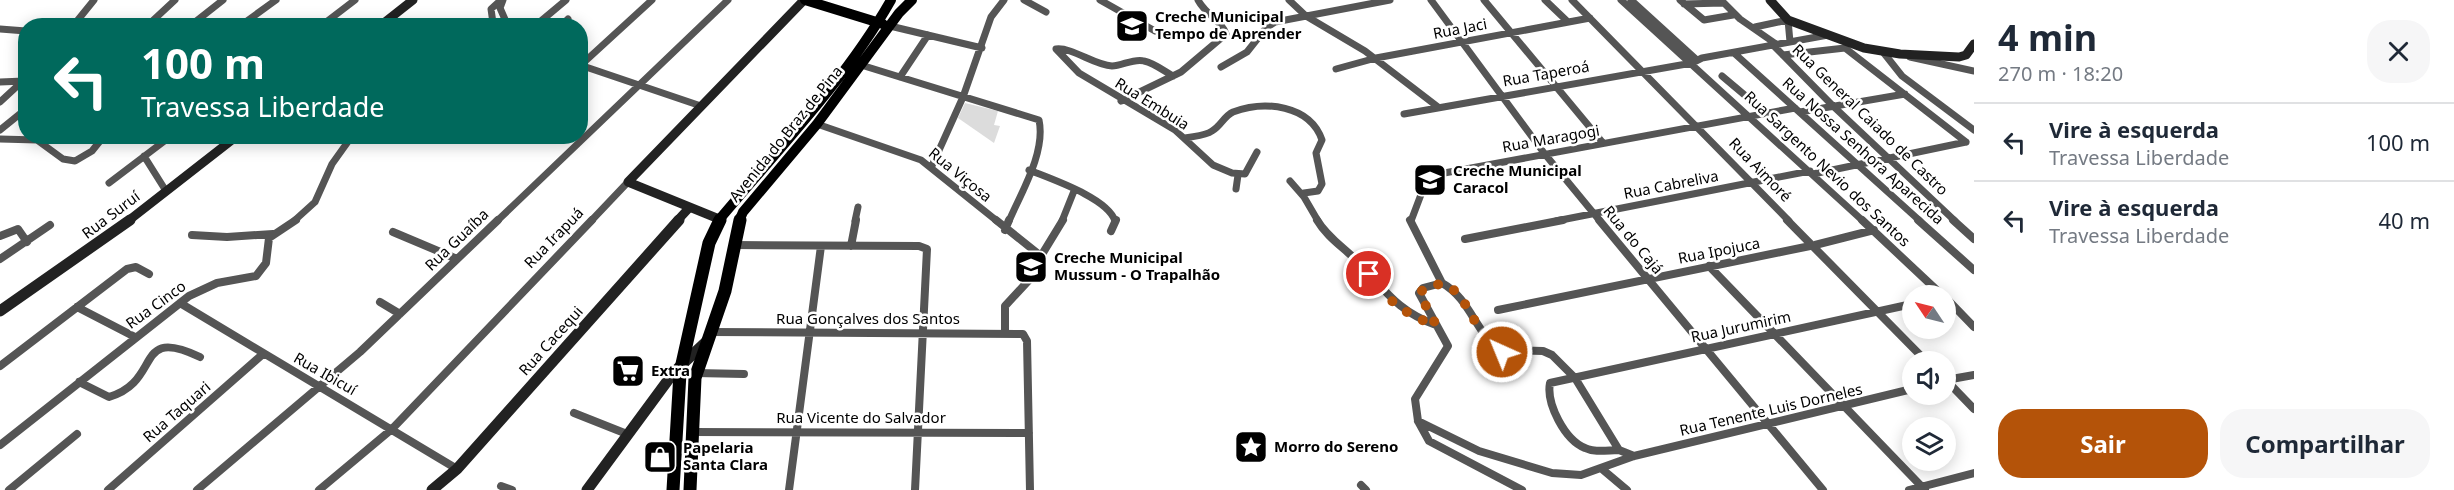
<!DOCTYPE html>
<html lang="pt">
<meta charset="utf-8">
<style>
:root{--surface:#fff;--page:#f6f6f7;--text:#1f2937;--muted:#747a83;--line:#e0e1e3;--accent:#b45309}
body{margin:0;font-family:"Noto Sans",sans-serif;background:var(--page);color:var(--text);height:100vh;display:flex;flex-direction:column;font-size:22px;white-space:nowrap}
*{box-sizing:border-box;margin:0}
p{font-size:20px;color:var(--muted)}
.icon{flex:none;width:33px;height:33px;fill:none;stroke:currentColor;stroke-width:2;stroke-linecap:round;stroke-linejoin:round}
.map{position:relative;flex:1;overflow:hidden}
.sheet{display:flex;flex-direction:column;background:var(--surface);width:480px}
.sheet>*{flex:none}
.top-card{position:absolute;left:18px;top:18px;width:570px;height:126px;border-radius:24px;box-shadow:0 3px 15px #0003;background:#00695c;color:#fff;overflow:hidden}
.needle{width:39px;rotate:305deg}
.tools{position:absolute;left:1902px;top:285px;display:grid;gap:12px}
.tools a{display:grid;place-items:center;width:54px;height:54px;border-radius:50%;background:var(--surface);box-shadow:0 3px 15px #0003;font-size:30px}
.pin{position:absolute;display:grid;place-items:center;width:51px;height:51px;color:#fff;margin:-26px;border:3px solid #fff;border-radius:50%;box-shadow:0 2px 6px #0007}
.me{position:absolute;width:66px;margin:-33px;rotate:316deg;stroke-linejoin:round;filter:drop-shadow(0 0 4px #0008)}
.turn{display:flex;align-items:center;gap:21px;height:126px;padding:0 24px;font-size:27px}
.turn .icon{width:78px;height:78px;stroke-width:2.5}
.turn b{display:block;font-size:42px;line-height:51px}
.round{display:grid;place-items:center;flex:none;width:63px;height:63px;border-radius:24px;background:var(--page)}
.headline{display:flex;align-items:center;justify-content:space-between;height:102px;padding:0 24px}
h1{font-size:36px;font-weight:700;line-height:45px}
.action{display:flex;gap:12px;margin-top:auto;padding:12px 24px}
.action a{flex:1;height:69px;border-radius:24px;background:var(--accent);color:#fff;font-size:24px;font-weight:700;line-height:69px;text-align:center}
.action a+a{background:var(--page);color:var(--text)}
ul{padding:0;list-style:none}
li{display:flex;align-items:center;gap:18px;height:78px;padding:0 24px;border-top:2px solid var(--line)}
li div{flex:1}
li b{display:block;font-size:22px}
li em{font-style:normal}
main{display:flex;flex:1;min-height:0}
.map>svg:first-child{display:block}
.green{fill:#dcdcdc}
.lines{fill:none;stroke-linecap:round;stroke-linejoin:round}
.street-far1{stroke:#555;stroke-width:7}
.street{stroke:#555;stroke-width:8}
.secondary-far1{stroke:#222;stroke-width:9}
.secondary{stroke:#222;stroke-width:11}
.primary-far1{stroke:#000;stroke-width:10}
.primary{stroke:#000;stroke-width:13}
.route{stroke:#b45309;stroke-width:10;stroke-dasharray:0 18}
.labels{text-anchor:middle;stroke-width:5;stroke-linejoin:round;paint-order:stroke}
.poi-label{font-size:15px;font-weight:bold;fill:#000;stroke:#fff;text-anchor:start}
.street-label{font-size:15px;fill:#000;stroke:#fff}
</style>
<main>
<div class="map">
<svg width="1974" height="490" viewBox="0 0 1974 490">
<rect width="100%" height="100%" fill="#fff"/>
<path class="green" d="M965,103l33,8 -4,14 6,1 -6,17 -36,-25z"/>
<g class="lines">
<path class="street-far1" d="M503,0l-3,8 8,18
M1024,0l22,12
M1100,0l55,31
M1289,0l17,16 59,35 73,56
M1431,0l113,153 56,68
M1484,0l119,143
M1545,0l23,22
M1572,0l217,221
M1621,0l242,221
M1631,0l66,60
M1680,0l24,20 29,-5
M1721,0l19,19 36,25
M1684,4l39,-1
M73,26l21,-26
M147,26l28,-26
M190,26l33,-26
M240,26l36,-26
M321,26l34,-26
M490,26l3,-3 -2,-14 10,-9
M535,26l31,-26
M561,26l7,-7
M890,26l92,22
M1755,27l33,-7 2,22
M0,29l26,2
M1773,45l60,61 122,115
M1883,52l19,24 72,54
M1734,53l186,168
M1783,55l62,-7 121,94
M1910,57l64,14
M580,65l121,41
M581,65l71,-65
M861,65l178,55c7,32 -18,73 -30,101
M1221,67l26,-15 19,-24 9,-6 115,-22
M1336,69l40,-11 214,-40
M1173,76c-9,-5 -19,-13 -29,-15 -10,-3 -22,5 -32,5 -18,-1 -40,-19 -56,-17l23,24 96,57 38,35 19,8 13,1 12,-22
M1722,76l44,37
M900,77l28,-42
M0,82l24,-1
M1121,101l60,-29 45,-38c-4,-13 -20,-19 -28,-34
M0,102l26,-24
M1800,112l105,-18
M1404,114l288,-51 10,-5 126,-23
M817,124l104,36 76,61
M0,130l26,-21
M1185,138c9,-2 20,-2 27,-7 9,-5 12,-15 21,-19 32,-12 77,-7 89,28l-6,13 6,31 -4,7 -14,2
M0,139l37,1 26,19 12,2 17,-10 12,-15
M144,156l22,35
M931,168l32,-71 28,-80 13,-17
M1029,170c22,9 79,28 86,51
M1813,174l153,-32
M1290,181l14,16 14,24
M109,183l62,-47
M1236,189l2,-14
M294,221l21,-19 17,-38 20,-28
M497,221l231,-221
M591,221l37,-39
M855,221l3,-14
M1062,221l12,-30
M1411,221l17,-45 367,-68
M1556,221l254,-50"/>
<path class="street" d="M996,220l45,36
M1317,220c10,17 26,27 39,40 28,28 40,51 80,65
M1410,220l32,63
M1599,220l224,270
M1787,220l140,142
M1862,220l81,76
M1918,220l56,50
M1953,220l21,19
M1005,230l4,-10
M1111,231l5,-11
M393,232l64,27
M192,235l35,2 46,-3
M0,236l18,-7 9,13
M1465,239l98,-19
M734,245l185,1 8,3 -12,241
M851,246l5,-26
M1041,256l22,-36
M0,259l50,-34
M1709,266l216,224
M1442,283l-19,5 -4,5 29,53 -33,53 3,22 11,20 93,49
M1442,283c27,15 33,47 56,67l45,1 9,4 23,23 44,72 15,6
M1946,298l28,29
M380,302l20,12
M180,303l277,166
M77,307l58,30
M1498,310l317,-65 59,-15
M710,332l313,2 4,7 3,149
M1005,333v-27l38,-41 -2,-9
M0,366l127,-97 9,-2 13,7
M696,373l48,1
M1946,380l28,29
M1946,380l28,-5
M79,382l30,15c54,-16 24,-72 91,-40
M574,413l53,21
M1418,421l61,30 73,22 29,2 53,-19 278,-67
M692,432l337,1
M0,445l189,-149 28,-13 39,-7 10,-13 3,-25 27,-18
M1619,450c-11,0 -24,3 -34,-2 -20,-8 -39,-44 -35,-65l362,-79
M1602,469l25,21
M1361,485l5,5
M501,486l11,4
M9,490l68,-56
M108,490l155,-136
M197,490l163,-138 138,-132
M319,490l73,-61 200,-209
M789,490l32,-244
M1909,490l65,-17"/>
<path class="secondary-far1" d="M1770,0l18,20 76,28 36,6 59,3 7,-2 8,-11
M380,26l33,-26
M719,219l-91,-37 176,-182
M128,221l109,-85
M677,221l12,-13"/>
<path class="secondary" d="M0,311l130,-91
M432,490l25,-21 222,-249
M587,490l87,-118 33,-31"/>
<path class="primary-far1" d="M805,0l78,24
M718,221c58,-69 129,-143 173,-221
M739,221l4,-9 74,-88 82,-111 13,-13"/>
<path class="primary" d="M673,490l7,-117 29,-130 11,-23
M690,490l5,-112 30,-87 15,-71"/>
</g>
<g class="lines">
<path class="route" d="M1369,274c16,25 39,43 67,51l-17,-32 11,-8 16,-1c26,16 31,58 56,68"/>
</g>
<defs>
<g id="school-square" transform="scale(1.725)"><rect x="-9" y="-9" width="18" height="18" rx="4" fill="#000" stroke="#fff"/><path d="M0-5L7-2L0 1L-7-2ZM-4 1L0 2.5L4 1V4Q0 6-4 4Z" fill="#fff"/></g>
<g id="supermarket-square" transform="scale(1.725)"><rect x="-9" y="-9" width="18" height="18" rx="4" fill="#000" stroke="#fff"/><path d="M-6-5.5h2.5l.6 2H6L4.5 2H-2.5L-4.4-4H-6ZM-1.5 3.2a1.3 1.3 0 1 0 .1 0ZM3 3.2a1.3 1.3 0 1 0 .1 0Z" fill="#fff"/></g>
<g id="sight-square" transform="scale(1.725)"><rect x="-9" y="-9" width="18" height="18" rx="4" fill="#000" stroke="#fff"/><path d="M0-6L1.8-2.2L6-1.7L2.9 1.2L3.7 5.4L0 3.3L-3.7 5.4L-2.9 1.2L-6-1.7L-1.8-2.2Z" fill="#fff"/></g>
<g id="shop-square" transform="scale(1.725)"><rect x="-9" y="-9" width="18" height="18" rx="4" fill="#000" stroke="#fff"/><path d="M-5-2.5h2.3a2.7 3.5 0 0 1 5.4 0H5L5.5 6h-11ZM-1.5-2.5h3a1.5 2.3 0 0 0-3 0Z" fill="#fff"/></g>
</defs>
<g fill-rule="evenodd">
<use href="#school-square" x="1132" y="26"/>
<use href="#school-square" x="1430" y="180"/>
<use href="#school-square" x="1031" y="267"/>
<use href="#supermarket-square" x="628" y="371"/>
<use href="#sight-square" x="1251" y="447"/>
<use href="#shop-square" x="660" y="457"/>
</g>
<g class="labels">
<g class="poi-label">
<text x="1155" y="22">Creche Municipal<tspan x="1155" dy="17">Tempo de Aprender</tspan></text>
<text x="1453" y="176">Creche Municipal<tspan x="1453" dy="17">Caracol</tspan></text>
<text x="1054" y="263">Creche Municipal<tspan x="1054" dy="17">Mussum - O Trapalhão</tspan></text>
<text x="651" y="376">Extra</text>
<text x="1274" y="452">Morro do Sereno</text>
<text x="683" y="453">Papelaria<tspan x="683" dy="17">Santa Clara</tspan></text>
</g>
<g class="street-label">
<text transform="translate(1460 29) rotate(-11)" y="5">Rua Jaci</text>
<text transform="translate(1546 74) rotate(-10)" y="5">Rua Taperoá</text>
<text transform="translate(1152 104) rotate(32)" y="5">Rua Embuia</text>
<text transform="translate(1870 120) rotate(44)" y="5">Rua General Caiado de Castro</text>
<text transform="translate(786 134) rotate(-51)" y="5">Avenida do Braz de Pina</text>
<text transform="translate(1551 139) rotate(-10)" y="5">Rua Maragogi</text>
<text transform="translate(1863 151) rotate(42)" y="5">Rua Nossa Senhora Aparecida</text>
<text transform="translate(1827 169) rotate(43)" y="5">Rua Sargento Nevio dos Santos</text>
<text transform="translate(1760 170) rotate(46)" y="5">Rua Aimoré</text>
<text transform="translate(960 175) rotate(39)" y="5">Rua Viçosa</text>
<text transform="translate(1671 185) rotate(-11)" y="5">Rua Cabreliva</text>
<text transform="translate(111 215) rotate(-37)" y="5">Rua Suruí</text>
<text transform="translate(554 238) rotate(-46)" y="5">Rua Irapuá</text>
<text transform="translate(457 240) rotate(-44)" y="5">Rua Guaíba</text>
<text transform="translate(1633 240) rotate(50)" y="5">Rua do Cajá</text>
<text transform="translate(1719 251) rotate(-11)" y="5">Rua Ipojuca</text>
<text transform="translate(156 305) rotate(-36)" y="5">Rua Cinco</text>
<text x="868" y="324">Rua Gonçalves dos Santos</text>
<text transform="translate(1741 327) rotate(-12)" y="5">Rua Jurumirim</text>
<text transform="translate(551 341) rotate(-48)" y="5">Rua Cacequi</text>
<text transform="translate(325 374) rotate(30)" y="5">Rua Ibicuí</text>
<text transform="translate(1771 410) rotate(-13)" y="5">Rua Tenente Luis Dorneles</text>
<text transform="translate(177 412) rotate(-41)" y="5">Rua Taquari</text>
<text x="861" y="423">Rua Vicente do Salvador</text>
</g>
</g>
</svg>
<div class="tools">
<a><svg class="needle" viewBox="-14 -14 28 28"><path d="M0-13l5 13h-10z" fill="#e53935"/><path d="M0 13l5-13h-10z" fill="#747a83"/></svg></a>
<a><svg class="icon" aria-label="sound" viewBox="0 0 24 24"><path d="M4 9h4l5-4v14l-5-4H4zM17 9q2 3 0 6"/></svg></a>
<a><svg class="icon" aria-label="layers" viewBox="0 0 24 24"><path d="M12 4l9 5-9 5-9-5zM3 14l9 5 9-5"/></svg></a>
</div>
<div class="pin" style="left:1369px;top:274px;background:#d93025"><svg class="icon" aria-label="arrive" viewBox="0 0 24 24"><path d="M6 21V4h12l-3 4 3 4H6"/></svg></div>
<svg class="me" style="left:1502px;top:352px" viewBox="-20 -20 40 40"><circle r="17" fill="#b45309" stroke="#fff" stroke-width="3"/><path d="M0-11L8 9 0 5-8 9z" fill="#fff"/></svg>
<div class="top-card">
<div class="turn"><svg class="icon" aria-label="left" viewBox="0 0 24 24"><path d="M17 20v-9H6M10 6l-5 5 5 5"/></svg><div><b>100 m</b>Travessa Liberdade</div></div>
</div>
</div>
<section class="sheet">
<div class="headline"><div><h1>4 min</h1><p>270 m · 18:20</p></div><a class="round"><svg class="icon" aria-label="close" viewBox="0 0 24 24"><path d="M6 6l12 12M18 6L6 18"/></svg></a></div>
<ul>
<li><svg class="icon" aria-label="left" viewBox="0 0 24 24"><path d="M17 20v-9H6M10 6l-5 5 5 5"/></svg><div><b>Vire à esquerda</b><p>Travessa Liberdade</p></div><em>100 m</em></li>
<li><svg class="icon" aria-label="left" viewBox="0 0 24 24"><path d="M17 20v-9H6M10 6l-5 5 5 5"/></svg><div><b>Vire à esquerda</b><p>Travessa Liberdade</p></div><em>40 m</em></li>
</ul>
<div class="action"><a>Sair</a><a>Compartilhar</a></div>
</section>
</main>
